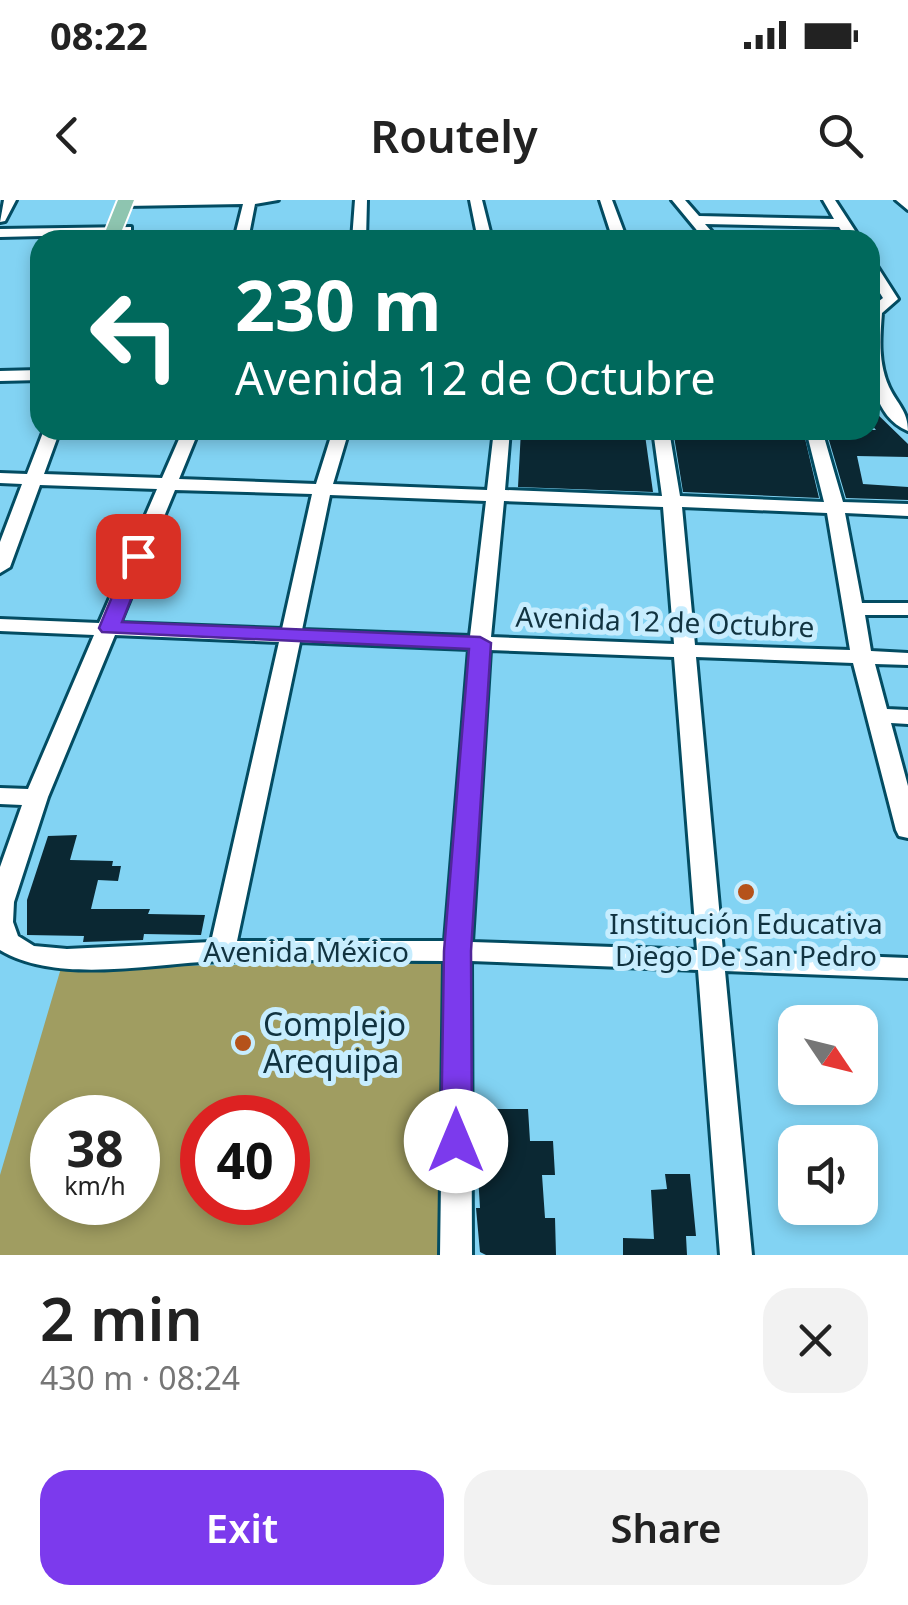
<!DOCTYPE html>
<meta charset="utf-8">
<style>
:root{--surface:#fff;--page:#f2f2f2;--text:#222;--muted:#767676;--accent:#7c3aed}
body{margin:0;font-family:"Noto Sans",sans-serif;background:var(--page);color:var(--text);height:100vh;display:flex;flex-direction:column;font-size:38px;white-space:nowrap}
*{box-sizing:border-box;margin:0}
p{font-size:32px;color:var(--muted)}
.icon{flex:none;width:55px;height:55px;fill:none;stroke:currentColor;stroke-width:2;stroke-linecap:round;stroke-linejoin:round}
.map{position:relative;height:1055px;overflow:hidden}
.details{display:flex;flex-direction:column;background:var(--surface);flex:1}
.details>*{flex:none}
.hud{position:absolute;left:30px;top:30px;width:850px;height:210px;border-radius:30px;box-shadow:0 5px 15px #0003;background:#00695c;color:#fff;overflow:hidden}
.needle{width:65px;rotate:125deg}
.tools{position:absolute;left:778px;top:805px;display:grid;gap:20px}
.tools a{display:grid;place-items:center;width:100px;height:100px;border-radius:20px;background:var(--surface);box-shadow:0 5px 15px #0003;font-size:50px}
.speed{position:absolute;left:30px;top:895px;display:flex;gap:20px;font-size:50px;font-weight:700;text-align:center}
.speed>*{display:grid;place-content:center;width:130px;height:130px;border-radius:50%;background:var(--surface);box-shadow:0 5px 15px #0003;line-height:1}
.speed small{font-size:25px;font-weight:400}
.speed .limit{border:15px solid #d22;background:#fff;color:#111}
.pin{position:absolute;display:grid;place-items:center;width:85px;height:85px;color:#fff;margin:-42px;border-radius:20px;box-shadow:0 5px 15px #0006}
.me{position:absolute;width:110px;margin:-55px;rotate:0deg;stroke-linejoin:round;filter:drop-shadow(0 0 8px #0008)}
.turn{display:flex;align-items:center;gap:35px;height:210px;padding:0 40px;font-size:45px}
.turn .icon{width:130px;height:130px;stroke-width:2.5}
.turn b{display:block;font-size:70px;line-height:85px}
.round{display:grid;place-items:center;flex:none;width:105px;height:105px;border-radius:30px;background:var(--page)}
.head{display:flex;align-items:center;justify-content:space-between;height:170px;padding:0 40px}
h1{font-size:60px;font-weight:600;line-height:75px}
.cta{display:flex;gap:20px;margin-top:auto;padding:20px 40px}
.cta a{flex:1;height:115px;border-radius:30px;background:var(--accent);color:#fff;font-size:40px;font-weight:600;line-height:115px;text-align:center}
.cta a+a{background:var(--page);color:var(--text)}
.status{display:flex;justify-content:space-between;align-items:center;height:70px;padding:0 50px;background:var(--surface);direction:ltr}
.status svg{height:28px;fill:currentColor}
header{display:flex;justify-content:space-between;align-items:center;height:130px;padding:0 40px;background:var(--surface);font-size:45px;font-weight:600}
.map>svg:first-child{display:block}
.green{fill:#a09d61;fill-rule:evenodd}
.building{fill:#0b2833}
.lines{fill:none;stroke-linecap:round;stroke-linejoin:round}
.minor-casing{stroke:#034c62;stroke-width:6}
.major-casing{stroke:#fff;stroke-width:4}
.minor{fill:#fff;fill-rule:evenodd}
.major{fill:#8ec5b0;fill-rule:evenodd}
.route{fill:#7c3aed;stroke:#51269a;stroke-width:2.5}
.poi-dot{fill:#b5521a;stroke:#c7edfe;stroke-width:4}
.labels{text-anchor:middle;stroke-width:10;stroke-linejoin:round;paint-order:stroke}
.street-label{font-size:28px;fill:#113340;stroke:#c7edfe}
.poi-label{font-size:28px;fill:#113340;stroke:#c7edfe}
.near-poi-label{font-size:32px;fill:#113340;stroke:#c7edfe;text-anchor:start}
</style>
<div class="status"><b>08:22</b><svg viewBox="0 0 49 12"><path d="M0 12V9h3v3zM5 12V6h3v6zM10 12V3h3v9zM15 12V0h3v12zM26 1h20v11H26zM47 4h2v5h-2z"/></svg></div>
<header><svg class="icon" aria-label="back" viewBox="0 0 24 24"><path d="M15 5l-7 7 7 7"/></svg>Routely<svg class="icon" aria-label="search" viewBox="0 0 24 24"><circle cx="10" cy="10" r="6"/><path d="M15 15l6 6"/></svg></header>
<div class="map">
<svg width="908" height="1055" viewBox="0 0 908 1055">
<rect width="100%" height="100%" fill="#82d3f3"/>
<path class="green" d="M449,761l-8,294h-441v-80l61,-207zM52,918h86v84h-86zM202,918h86v84h-86z"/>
<path class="building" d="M870,207l38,37v13l-51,-1 6,28 45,3v13l-62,-2 -20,-68h50l-6,-7z
M521,230h117l1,5h6l8,57 -135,-5z
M673,230h30l7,7 64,2v-4h6l-1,-5h24l16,68 -136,-6z
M77,635l-7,25 43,1 -1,5h9l-3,15 -20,-1 -7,29h59l-2,5 57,1 -4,20 -57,-1 -1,6 -60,2 1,-6 -57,-1v-35l21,-64z
M481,909h47l2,32h23l2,34h-13l3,43h10l1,37h-70l-6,-3 -4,-44h4l-2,-33h4z
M665,974h25l6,62h-10l1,19h-64v-17l31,1 -3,-49 16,-1z"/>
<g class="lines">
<g class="minor-casing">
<path id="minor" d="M4,0h12l-11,21 -5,1z
M120,0h158l-23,4 -7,36h-14l9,-36 -118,2z
M355,0h12l-1,40h-14z
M470,0h12l10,40h-14z
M600,0h12l15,40h-14z
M672,0h13l14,16 135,3 -11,-19h12l26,40h-14l-8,-13 -134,-3 14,16h-14z
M896,0h12v10z
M131,27v6l-5,1 -126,3v-8z
M870,62l5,1 23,36 -16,14c-2,25 -4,50 7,74 8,17 19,24 19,44 -45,-19 -38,-84 -38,-123l13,-10 -13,-21z
M40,170v10l-40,1v-10z
M44,230h16l-16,44 118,4 21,-48h16l-20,49 137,5 17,-54h16l-16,54 154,6 7,-60h16l-5,60 157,6 -9,-66h16l11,66 144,6 -18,-72h16l21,72 65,2v12l-63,-3 17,90h46v12h-43l6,36 37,2v12l-33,-1 12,45 21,1v14l-17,-1 17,63v52l-9,-2 -3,-6 -43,-167 -157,-6 27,294 185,7v20l-183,-7 27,284h-32l-22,-285 -227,-9 1,294h-32l4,-294c-74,0 -149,-2 -224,0 -66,2 -162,24 -220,-11v-83l22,-62 -22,-1v-16l28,1 66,-154 -94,-4v-12l99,4 58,-134 -117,-4 -30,82 -10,6v-31l22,-58 -22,-1v-10l27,1zM175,290l137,4 -30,135 -162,-6zM330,295l156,6 -16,135 -168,-6zM504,301l159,6 11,137 -183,-7zM682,307l145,6 23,137 -155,-5zM115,435l164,7 -68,300 -144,7 -33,-3 -16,-10 -5,-14 1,-20 34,-105zM300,442l169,7 -24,292h-208zM490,450l184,7 23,293 -225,-8z"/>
</g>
<g class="major-casing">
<path id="major" d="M118,0h16l-16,40h-16z"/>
</g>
<use href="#minor" class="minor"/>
<use href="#major" class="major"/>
</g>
<path class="route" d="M138,351l10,5 -26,66 358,15 11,6 -20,308 1,190 -5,9 -11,4 -10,-4 -5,-9 3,-190 25,-302 -367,-17 -3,-4 30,-72z"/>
<g class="poi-dot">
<circle cx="746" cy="692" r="10"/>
<circle cx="243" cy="843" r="10"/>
</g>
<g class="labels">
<g class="street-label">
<text transform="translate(665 422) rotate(2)" y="10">Avenida 12 de Octubre</text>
<text x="306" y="762">Avenida México</text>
</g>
<g class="poi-label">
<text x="746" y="734">Institución Educativa<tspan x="746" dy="32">Diego De San Pedro</tspan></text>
</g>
<g class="near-poi-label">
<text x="263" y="836">Complejo<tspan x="263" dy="37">Arequipa</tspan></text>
</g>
</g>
</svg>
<div class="tools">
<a><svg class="needle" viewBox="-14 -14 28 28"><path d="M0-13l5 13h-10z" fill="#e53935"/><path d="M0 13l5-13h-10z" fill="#767676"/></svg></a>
<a><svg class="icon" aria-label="sound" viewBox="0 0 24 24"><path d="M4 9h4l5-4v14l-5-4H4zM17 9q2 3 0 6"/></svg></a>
</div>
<div class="speed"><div>38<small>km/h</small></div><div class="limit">40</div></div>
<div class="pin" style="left:138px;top:356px;background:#d93025"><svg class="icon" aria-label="arrive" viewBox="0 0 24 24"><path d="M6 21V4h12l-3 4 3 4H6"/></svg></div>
<svg class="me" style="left:456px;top:941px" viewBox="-20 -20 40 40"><circle r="19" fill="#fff"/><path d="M0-13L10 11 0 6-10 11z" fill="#7c3aed"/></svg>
<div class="hud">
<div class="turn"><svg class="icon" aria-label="left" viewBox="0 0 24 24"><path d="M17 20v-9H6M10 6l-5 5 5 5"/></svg><div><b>230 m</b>Avenida 12 de Octubre</div></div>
</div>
</div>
<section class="details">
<div class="head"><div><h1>2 min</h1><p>430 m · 08:24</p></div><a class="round"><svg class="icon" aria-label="close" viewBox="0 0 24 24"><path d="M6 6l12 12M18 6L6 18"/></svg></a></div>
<div class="cta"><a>Exit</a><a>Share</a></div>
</section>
